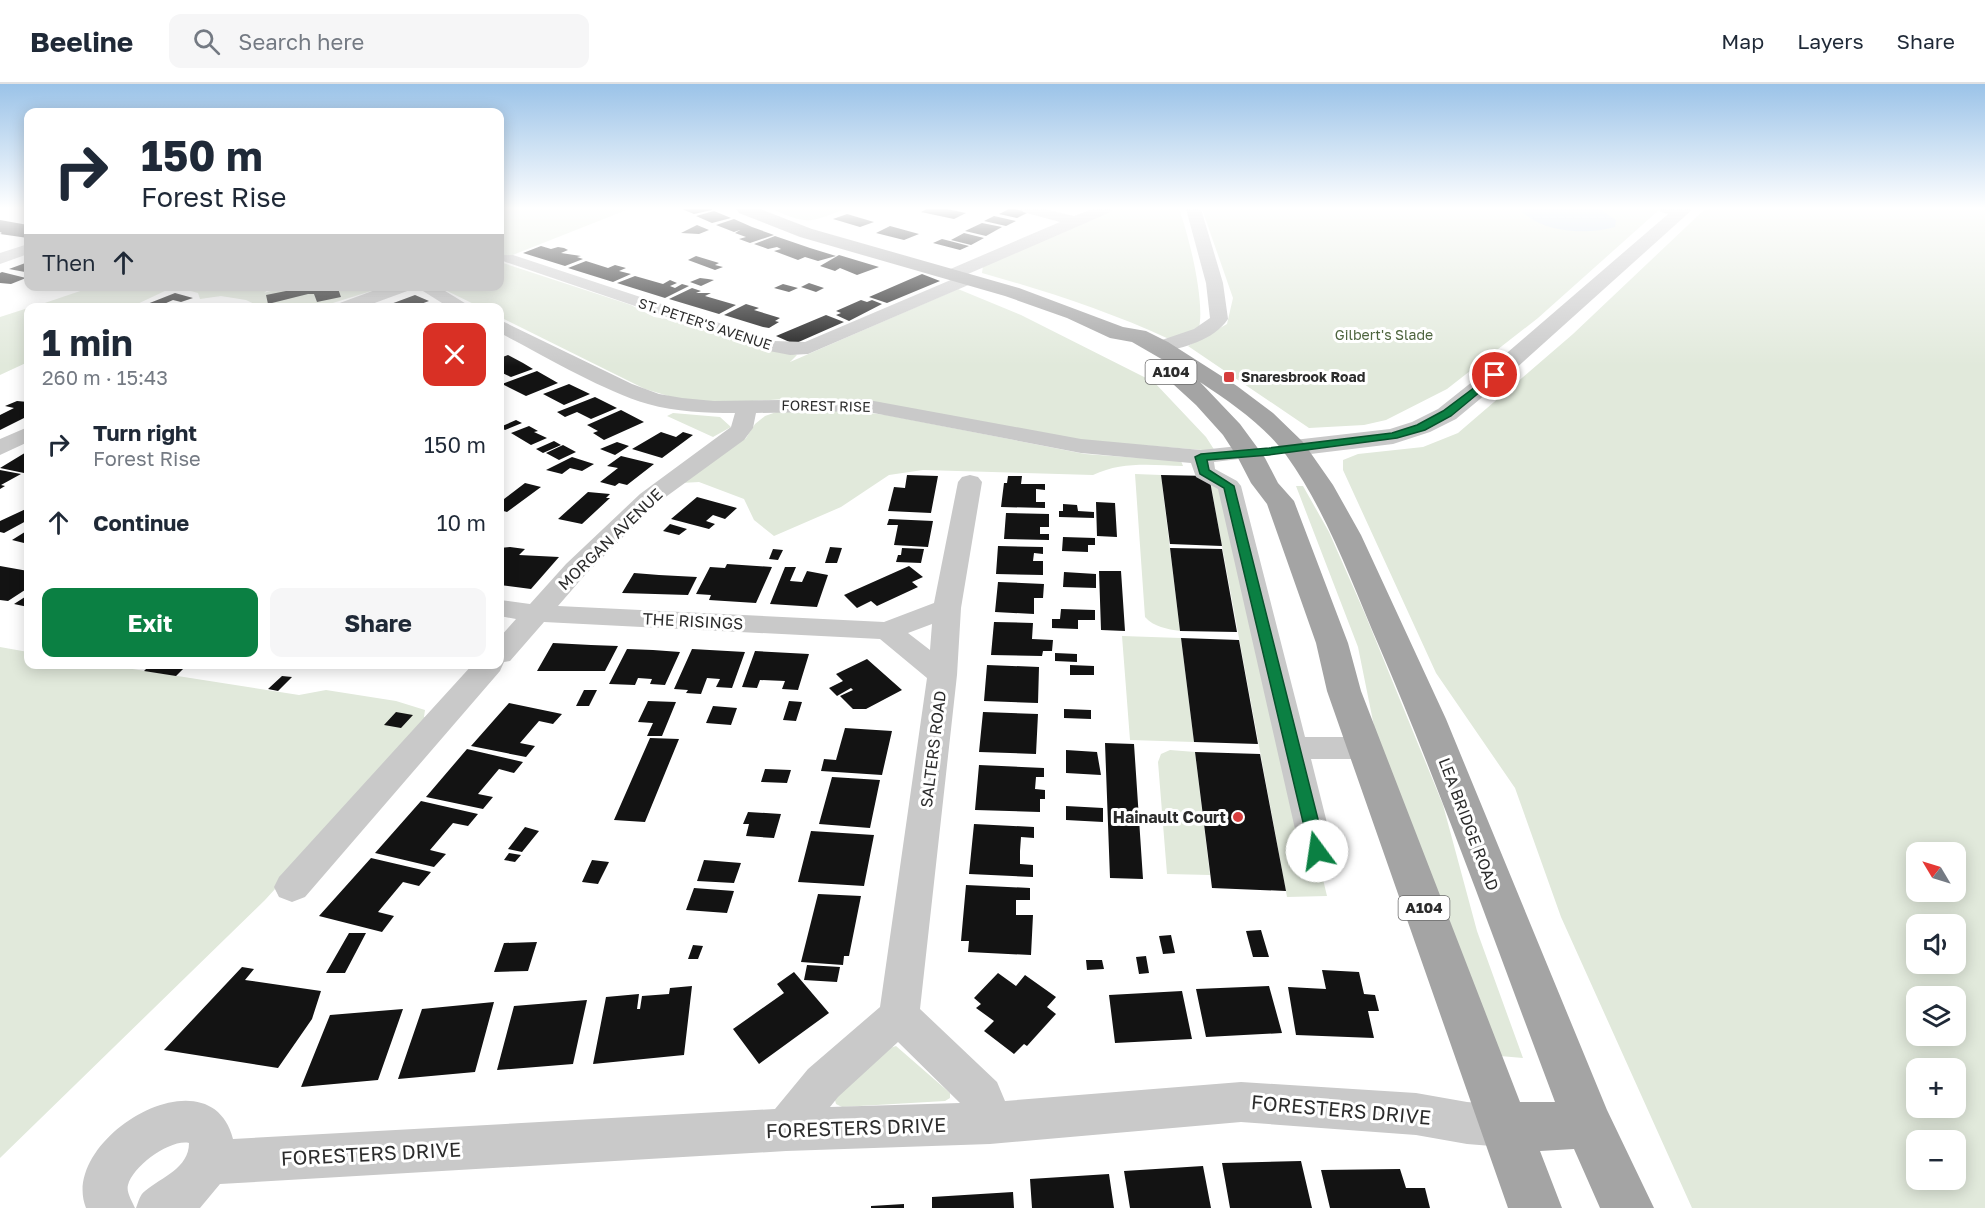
<!DOCTYPE html>
<meta charset="utf-8">
<style>
:root{--surface:#fff;--page:#f6f6f7;--text:#1f2937;--muted:#747a83;--line:#e0e1e3;--accent:#0b8043}
body{margin:0;font-family:"Golos Text",sans-serif;background:var(--page);color:var(--text);height:100vh;display:flex;flex-direction:column;font-size:22px;white-space:nowrap}
*{box-sizing:border-box;margin:0}
p{font-size:20px;color:var(--muted)}
.icon{flex:none;width:33px;height:33px;fill:none;stroke:currentColor;stroke-width:2;stroke-linecap:round;stroke-linejoin:round}
.map{position:relative;flex:1;overflow:hidden}
.sheet{position:absolute;left:24px;top:219px;width:480px;height:366px;display:flex;flex-direction:column;background:var(--surface);border-radius:12px;box-shadow:0 3px 15px #0003}
.sheet>*{flex:none}
.hud{position:absolute;left:24px;top:24px;width:480px;height:183px;border-radius:12px;box-shadow:0 3px 15px #0003;background:#fff;color:var(--text);overflow:hidden}
.needle{width:39px;rotate:308deg}
.tools{position:absolute;left:1906px;top:758px;display:grid;gap:12px}
.tools a{display:grid;place-items:center;width:60px;height:60px;border-radius:12px;background:var(--surface);box-shadow:0 3px 15px #0003;font-size:30px}
.pin{position:absolute;display:grid;place-items:center;width:51px;height:51px;color:#fff;margin:-26px;border:3px solid #fff;border-radius:50%;box-shadow:0 2px 6px #0007}
.me{position:absolute;width:66px;margin:-33px;rotate:346deg;stroke-linejoin:round;filter:drop-shadow(0 0 4px #0008)}
.turn{display:flex;align-items:center;gap:21px;height:126px;padding:0 18px;font-size:27px}
.turn .icon{width:78px;height:78px;stroke-width:2.5}
.turn b{display:block;font-size:42px;line-height:51px}
.then{display:flex;align-items:center;height:57px;padding:0 18px;background:#0003;gap:12px;font-size:22px}
.round{display:grid;place-items:center;flex:none;width:63px;height:63px;border-radius:12px;background:var(--page)}
.summary{display:flex;align-items:center;justify-content:space-between;height:102px;padding:0 18px}
h1{font-size:36px;font-weight:700;line-height:45px}
.action{display:flex;gap:12px;margin-top:auto;padding:12px 18px}
.action a{flex:1;height:69px;border-radius:12px;background:var(--accent);color:#fff;font-size:24px;font-weight:700;line-height:69px;text-align:center}
.action a+a{background:var(--page);color:var(--text)}
ul{padding:0;list-style:none}
li{display:flex;align-items:center;gap:18px;height:78px;padding:0 18px}
li div{flex:1}
li b{display:block;font-size:22px}
li em{font-style:normal}
header{display:flex;align-items:center;gap:36px;box-sizing:border-box;height:84px;padding:0 30px;background:var(--surface);border-bottom:2px solid var(--line)}
header strong{font-size:28px}
nav{display:flex;gap:33px;margin-inline-start:auto;font-size:21px}
.search{width:420px;height:54px;background:var(--page);display:flex;align-items:center;gap:15px;box-sizing:border-box;padding:0 21px;border-radius:12px;color:var(--muted);font-size:22px}
.map>svg:first-child{display:block}
.green{fill:#e1e9db;fill-rule:evenodd}
.water{fill:#c8d9e8}
.building{fill:#131313}
.lines{fill:none;stroke-linecap:round;stroke-linejoin:round}
.minor{fill:#c9c9c9;fill-rule:evenodd}
.tertiary{fill:#c9c9c9;fill-rule:evenodd}
.primary{fill:#a4a4a4;fill-rule:evenodd}
.route{fill:#0b8043;stroke:#07532c;stroke-width:1.5}
.poi-dot{fill:#d63c3c;stroke:#fff;stroke-width:2}
.labels{text-anchor:middle;stroke-width:6;stroke-linejoin:round;paint-order:stroke}
.far-street-label{font-size:14px;fill:#2c2c2c;stroke:#fff}
.far-park-label{font-size:14px;fill:#4d643e;stroke:#fff}
.far-poi-label{font-size:14px;font-weight:bold;fill:#2c2c2c;stroke:#fff;text-anchor:start}
.shield{fill:#fff;stroke:#6b6b6b;stroke-width:1.5}
.shield-label{font-size:15px;font-weight:bold;fill:#2c2c2c}
.street-label{font-size:16px;fill:#2c2c2c;stroke:#fff}
.poi-label{font-size:16px;font-weight:bold;fill:#2c2c2c;stroke:#fff;text-anchor:end}
.near-street-label{font-size:20px;fill:#2c2c2c;stroke:#fff}
</style>
<header>
<strong>Beeline</strong>
<div class="search"><svg class="icon" aria-label="search" viewBox="0 0 24 24"><circle cx="10" cy="10" r="6"/><path d="M15 15l6 6"/></svg>Search here</div>
<nav><a>Map</a><a>Layers</a><a>Share</a></nav>
</header>
<div class="map">
<svg width="1985" height="1124" viewBox="0 0 1985 1124">
<rect width="100%" height="100%" fill="#fff"/>
<path class="green" d="M500,125h129l-129,51z
M772,125h73c-36,14 -37,16 -73,0z
M1117,125h62c10,27 26,92 20,119l-30,11c-61,-28 -123,-48 -187,-66l1,-7 60,-28z
M1202,125h458l-122,109 -91,71 -61,31 -22,5 -55,3 -121,-82 39,-22 6,-26z
M1705,125h280v999h-293l-131,-291 -46,-129 -79,-115 -93,-203v-10l15,-6 65,-7 35,-14 115,-99zM1917,768h39v39h-39zM1917,840h39v39h-39zM1917,912h39v39h-39zM1917,984h39v39h-39zM1917,1056h39v39h-39z
M500,178l131,43 23,12 37,6 106,32 -7,7 168,-73 63,26 133,67 52,55 9,14 -137,-11 -215,-39 -78,-2 -65,4 -45,-5 -30,-9 -145,-72v-9l-20,-1 -41,-20 61,-1z
M262,202l8,2 -6,5 21,-6h99l-64,20h-59l-15,-7 -25,-4 -21,3 -2,-6 -18,-5 -11,1 -38,18 -101,1 62,-21z
M28,224v54l-28,13v-58z
M838,325l48,6 199,39 96,7 2,5c-31,-1 -61,-5 -90,9l-170,-5 -34,5 -48,32 -67,29 -20,-16 -10,-21 -45,-17 -18,1 65,-45 9,-14 10,-8 17,-6z
M673,329l47,4 11,10 -18,10 -46,-21z
M1135,390l26,1 19,156c-13,-2 -26,-4 -35,-14z
M1209,392l20,10 98,410 -40,1z
M1296,402h7l26,46 36,82 78,191 34,126 46,127 -23,-2 -122,-310 -20,-99z
M1122,552l59,2 13,104 -64,-2z
M0,563l28,5v12l79,1 192,30 27,-5 70,11 29,9 -1,7 7,1 -166,182 -265,258z
M1170,666l25,2 15,123 -43,-1 -9,-112 3,-8z
M896,962l54,47v5l-5,3 -103,6 -6,-3 -2,-8 56,-48z"/>
<path class="water" d="M1524,125h76l16,11 -1,7c-28,8 -72,6 -94,-16z"/>
<path class="building" d="M682,125h30v1l-18,4z
M927,125h20l19,4 -12,6 -33,-7z
M1009,125h5l15,3 -12,6 -18,-4z
M714,127l17,7 -19,5 -16,-7z
M847,130l27,8 -14,5 -27,-8z
M994,132l22,5 -10,5 -22,-5z
M734,135l18,8 22,8 -24,8 -11,-4 7,-2 -11,-4 5,-3 -6,2 -18,-7z
M0,136l28,5v13l-28,-4 2,-1 -2,-1z
M982,139l20,4 -16,9 -21,-5z
M697,141l12,5 -10,4 -18,-1z
M890,142l29,8 -15,6 -28,-7z
M964,149l20,5 -13,7 -20,-5z
M775,152l35,12 26,8 -18,5 -13,-4 -7,3 -24,-9 7,-2 -4,-2 -9,2 -14,-5z
M942,155l8,2 19,5 -9,4 -27,-7z
M541,162l10,3 7,-2 6,1 4,2 -7,3 20,3 -4,1 6,2 -18,7 -42,-13z
M839,171l40,12 -22,8 -17,-7 -5,3 -15,-5z
M696,172l23,7 -4,2 8,2 -8,3 -27,-10z
M586,177l22,7 7,-3 11,3 -7,3 12,3 -18,8 -45,-14z
M28,178v9l-3,1 -16,-3z
M0,189l2,-1 24,6 -15,6 -11,-1z
M922,190l18,7 -53,22 -18,-6z
M635,192l28,8 7,-4 7,3 -7,3 5,2 7,-4 7,2 -24,12 -48,-15z
M700,194l8,1 6,1 -13,6 -11,-4z
M809,199l15,5 -8,4 -15,-5z
M783,200l15,4 -9,4 -15,-4z
M311,202h26l4,11 -24,5 -3,-8h-6l-40,10 -2,-9z
M692,204l9,3 -5,2h15l-6,3 31,9 -17,9 -50,-15z
M175,209l18,5 -12,4 -8,-2 -18,8h-18z
M415,211l14,6 -19,7h-30z
M861,216l6,2 5,-2 10,4 -33,17 -13,-6 5,-2 -5,-2z
M746,220l13,4 -5,2 26,8 -5,3 4,1 -10,6 -6,-1 -39,-12z
M826,231l18,7 -50,22 -18,-8z
M508,271l15,8 10,6 -22,8 -11,-5v-14z
M537,287l21,12 -32,13 -24,-12z
M569,300l21,10 -26,11 -21,-11z
M595,313l22,11 -26,11 -14,-7 -12,5 -8,-5z
M17,317l11,1v14l-28,14v-15l14,-7 -9,-2z
M621,326l23,12 -40,18 -11,-7 5,-2 -11,-6z
M516,336l6,3 -17,7 -5,-3z
M529,342l9,5 -4,1 13,6 -16,7 -20,-12z
M661,348l15,5 7,-5 10,3 -31,23 -30,-9z
M554,357l7,4 -18,8 -7,-4z
M617,358l12,4 -14,9 -15,-6z
M563,361l13,7 -17,8 -13,-7z
M28,367v20l-4,2 -24,-5z
M621,372l33,8 -27,21 -8,-2 -4,3 -15,-4 18,-14 -11,-2z
M572,373l22,7 -12,7 -12,-3 -8,6 -16,-4z
M0,386l21,4 -20,11 4,1 -5,3z
M907,391l31,1 -7,37 -43,-2 6,-24 11,1z
M1161,391l48,1 13,70 -52,-2z
M1008,392h14l-1,8h24v6l-9,-1v13h9v6l-44,-1 3,-24h3z
M525,399l16,4 -34,25 -7,-2v-8z
M588,408l22,2 -4,4h4l-28,26 -24,-5z
M697,413l40,11 -12,11 -12,-4 -7,6 9,3 -6,5 -38,-10z
M1096,418l19,1 2,34 -20,-1z
M1063,420l14,1 1,6 16,1v6l-35,-1v-6h4z
M28,424v12l-24,13 -4,-1v-11z
M1006,429l43,1v13h-9v7h9v6l-45,-1z
M889,435l44,2 -5,26 -34,-2 4,-20h-11z
M670,440l17,5 -8,6 -16,-4z
M28,446v14l-16,-4z
M1063,453l32,1v7h-7v7l-26,-1z
M998,462l45,1v7l-9,-1 -1,8h10v14l-47,-1z
M510,463l15,2 -6,6 40,2 -28,32 -31,-4v-37z
M830,463l12,1 -5,15h-12z
M902,464l22,1 -3,14 -25,-1 2,-7h3z
M1170,464l52,1 15,83 -57,-1z
M773,465l10,1 -5,10 -9,-1z
M727,480l45,3 -16,36 -47,-3 2,-5 -15,-1 14,-27 15,1z
M0,482l28,5v17l-20,13 -8,-1z
M909,482l14,11 -11,5 6,5 -41,19 -6,-5 -14,7 -13,-13z
M785,483h11l-6,14 12,1 5,-11 21,4 -11,32 -47,-3z
M1099,487h22l4,60 -24,-1z
M1064,488l32,2v14l-33,-1z
M634,489l25,2 38,2 -9,18 -66,-2z
M998,498l46,2 -1,14h-9v16l-39,-2z
M28,511v12l-14,-3z
M1061,525l34,1v10h-17v9l-26,-1v-9h8z
M994,538l39,1 -1,16 21,1 -1,11h-9l-1,5 -51,-1z
M1181,554l58,2 19,104 -64,-2z
M553,559l38,2 27,1 -13,25h-68z
M627,565l26,1 27,2 -15,33 -15,-1 2,-5 -14,-1 -3,7 -26,-1z
M692,565l53,3 -13,36 -16,-1 4,-8 -13,-1 -6,16 -15,-1 2,-3 -14,-1z
M755,567l54,3 -11,36 -16,-1 3,-8 -25,-1 -3,8 -15,-1z
M1055,569l22,1v8l-22,-1z
M867,575l35,31 -36,19h-13l-13,-13 13,-6 -2,-2 -14,8 -8,-8 14,-7 -7,-7z
M151,580h37l-12,12 -32,-5z
M987,581l52,2 -1,36 -54,-2z
M1070,581l24,1v9h-24z
M282,592l10,1 -14,14 -10,-2z
M584,606h13l-8,16h-13z
M648,617l28,1 -14,34h-15l6,-13 -15,-1z
M789,617l13,1 -6,19 -13,-1z
M509,619l53,11 -9,10 -14,-3 -19,22 15,3 -9,11 -55,-11z
M713,622l24,2 -6,17 -25,-2z
M1064,625l27,1v9l-27,-1z
M396,628l17,3 -12,13 -17,-3z
M983,628l55,2 -2,40 -57,-2z
M845,644l47,3 -10,44 -61,-4 3,-12 12,1z
M650,654l29,1 -34,83 -31,-2z
M1105,659l29,1 9,135 -33,-1z
M467,665l56,13 -9,11 -15,-4 -21,25 15,3 -10,12 -57,-12z
M1066,666l31,2 4,23 -35,-2z
M1195,668l65,2 26,137 -74,-3z
M979,681l65,3v9h-8l-1,12 10,1v9h-5v13l-65,-2z
M765,685l26,1 -4,13 -26,-1z
M832,693l48,3 -10,48 -51,-4z
M421,717l57,13 -10,12 -15,-3 -23,27 16,4 -12,13 -59,-14z
M1066,722l37,2v14l-37,-2z
M748,728l33,2 -7,24 -28,-2 3,-12h-6z
M974,740l60,3v11l-13,-1 -1,14v13l13,1v12l-64,-3z
M525,743l14,4 -17,21 -14,-3z
M811,747l63,4 -10,51 -66,-4z
M509,769l12,2 -6,7 -11,-2z
M371,774l60,14 -12,14 -16,-4 -25,30 16,4 -12,16 -63,-16z
M592,776l17,2 -11,22 -16,-2z
M704,776l37,3 -7,20 -37,-2z
M966,801l64,3v12h-14v15h17l-2,40 -63,-3 1,-11h-8z
M694,804l40,3 -7,22 -41,-3z
M818,810l43,2 -12,60h-5l-1,9 -42,-3z
M1261,846l8,27h-16l-7,-26z
M349,849h17l-21,40h-19z
M1171,851l4,18 -12,1 -4,-18z
M537,858l-9,29 -34,1 10,-29z
M693,861l10,1 -5,13h-10z
M1146,872l3,17 -10,1 -3,-17z
M1086,876h16l2,9 -17,1z
M807,881l33,2 -3,15 -33,-2z
M242,883l12,2 -9,11 76,11 -9,28 -34,49 -114,-18z
M1322,886l37,2 5,22 11,1 4,16h-11l6,27 -78,-3 -8,-48 38,2z
M794,888l35,41 -70,51 -26,-35 51,-36 -7,-9z
M998,889l18,13 9,-11 31,22 -9,10 9,7 -29,32 -3,-2 -10,10 -30,-23 10,-10 -18,-13 5,-4 -7,-6z
M692,902l-8,69 -91,9 13,-67 33,-3 -2,15h3l2,-13 27,-2 1,-6z
M1269,902l13,47 -76,4 -10,-48z
M1182,907l10,48 -77,4 -6,-48z
M587,916l-14,64 -76,6 17,-64z
M494,918l-19,70 -77,7 24,-70z
M403,925l-25,71 -77,7 29,-72z
M1301,1077l11,47h-82l-8,-45z
M1203,1082l8,42h-81l-6,-37z
M1400,1085l6,19h19l5,20h-100l-9,-38z
M1109,1090l5,34h-82l-2,-29z
M1013,1108l1,16h-82v-11z
M904,1120v4h-33v-2z"/>
<g class="lines">
<path class="minor" d="M1021,125h24l29,7 19,-7h21l-3,3 -143,62 8,5 -3,4 -165,71 -18,1 -26,-5 -264,-90 1,-5h12l261,86 31,1 148,-63 -8,-5 3,-4 112,-48 -37,-10z
M1186,125h15l22,74 5,36c-15,22 -44,28 -68,34l-7,-2 -3,-4 3,-4 41,-14 16,-11 -4,-35z
M1658,125h27l3,3 -8,5 -19,-5z
M28,160v10l-28,10v-11z
M386,202h26l-2,4 -49,18h-27l3,-4z
M415,202h22l36,22h-23z
M500,236l132,64 27,10 23,4 32,3 149,-2 218,40 120,11 47,-5 8,2 3,5 -3,5 -42,5 1,7 22,12 4,5 64,251h60l11,3 5,8 -5,8 -11,3h-54l23,92 -5,10 -12,4 -12,-4 -5,-10 -82,-362 -22,-12 -5,-14 -110,-10 -218,-42 -107,2 -3,15 -9,12 -88,64 -72,72 -26,30 326,16 50,-19 24,-121 4,-5 8,-2 8,2 4,5 -21,126 -4,67 -37,334 77,73 8,19 236,-19 175,11 51,9 37,3 15,6 7,15 -7,15 -15,6 -37,-3 -51,-9 -175,-13 -251,22 -204,7 -566,33 -20,24h-64c2,-5 4,-14 9,-17 17,-14 44,-23 44,-48 -19,-4 -56,23 -61,42 -2,7 4,16 7,23h-49c-28,-69 124,-160 147,-69l542,-30 33,-40 72,-62 47,-329 -47,-39 -336,-17 -34,39 -6,1 -4,9 -195,226 -13,5 -13,-5 -5,-10 5,-10 194,-213h27v-27l16,-18 -16,-3v-16l30,4 36,-40 74,-70 91,-67 4,-14c-29,0 -59,-1 -87,-9 -47,-14 -103,-48 -148,-71zM932,540l-2,26 -22,-17zM898,958l62,61 -130,4 8,-10z
M28,343v15l-28,13v-16z"/>
<path class="tertiary" d="M1674,125h19l-190,171 -47,39 -26,13 -37,12 -99,12 -9,-2 -4,-6 4,-6 9,-2 96,-11 22,-7 26,-13 49,-39z"/>
<path class="primary" d="M736,125h24l52,20 207,59 104,39 23,4 22,11 69,44 36,27 30,29 30,43 28,50 85,184 161,391 47,98h-54l-26,-59 -34,2 22,57h-54l-181,-517 -11,-48 -49,-139 -16,-21 -13,-25 -15,-23 -27,-30 -34,-31 4,-5 11,-1 -45,-26 -22,-4 -43,-20 -62,-22 -205,-59 -61,-24zM1200,298c30,20 64,43 86,73 41,57 65,126 93,191 64,149 118,303 176,456h-35l-159,-411 -13,-48 -54,-142 -16,-18 -13,-25 -25,-34z"/>
</g>
<linearGradient id="sky" x2="0" y2="1"><stop stop-color="#9bc3e8"/><stop offset="0.44" stop-color="#fff"/><stop offset="1" stop-color="#fff" stop-opacity="0"/></linearGradient>
<rect width="1985" height="282" fill="url(#sky)"/>
<path class="route" d="M1495,288l3,1v4l-47,39 -26,14 -28,8 -128,17 -62,5 2,10 25,16 92,365 -3,5 -6,2 -6,-2 -87,-368 -24,-14 -5,-17 6,-3 68,-6 123,-15 25,-8 26,-14z"/>
<g class="poi-dot">
<rect x="1223" y="287" width="12" height="12" rx="3"/>
<circle cx="1238" cy="733" r="6"/>
</g>
<g class="labels">
<g class="far-street-label">
<text transform="translate(705 240) rotate(18)" y="5">ST. PETER'S AVENUE</text>
<text transform="translate(826 322) rotate(1)" y="5">FOREST RISE</text>
</g>
<g class="far-park-label">
<text x="1384" y="256">Gilbert's Slade</text>
</g>
<g class="far-poi-label">
<text x="1241" y="298">Snaresbrook Road</text>
</g>
<g class="shield">
<rect x="1145.5" y="276" width="51" height="24" rx="4.5"/>
<rect x="1398.5" y="812" width="51" height="24" rx="4.5"/>
</g>
<g class="shield-label">
<text x="1171" y="293">A104</text>
<text x="1424" y="829">A104</text>
</g>
<g class="street-label">
<text transform="translate(610 455) rotate(-44)" y="6">MORGAN AVENUE</text>
<text transform="translate(693 537) rotate(3)" y="6">THE RISINGS</text>
<text transform="translate(933 665) rotate(-83)" y="6">SALTERS ROAD</text>
<text transform="translate(1469 740) rotate(69)" y="6">LEA BRIDGE ROAD</text>
</g>
<g class="poi-label">
<text x="1226" y="739">Hainault Court</text>
</g>
<g class="near-street-label">
<text transform="translate(1341 1026) rotate(5)" y="7">FORESTERS DRIVE</text>
<text transform="translate(856 1044) rotate(-2)" y="7">FORESTERS DRIVE</text>
<text transform="translate(371 1070) rotate(-3)" y="7">FORESTERS DRIVE</text>
</g>
</g>
</svg>
<div class="tools">
<a><svg class="needle" viewBox="-14 -14 28 28"><path d="M0-13l5 13h-10z" fill="#e53935"/><path d="M0 13l5-13h-10z" fill="#747a83"/></svg></a>
<a><svg class="icon" aria-label="sound" viewBox="0 0 24 24"><path d="M4 9h4l5-4v14l-5-4H4zM17 9q2 3 0 6"/></svg></a>
<a><svg class="icon" aria-label="layers" viewBox="0 0 24 24"><path d="M12 4l9 5-9 5-9-5zM3 14l9 5 9-5"/></svg></a>
<a>+</a>
<a>−</a>
</div>
<div class="pin" style="left:1495px;top:291px;background:#d93025"><svg class="icon" aria-label="arrive" viewBox="0 0 24 24"><path d="M6 21V4h12l-3 4 3 4H6"/></svg></div>
<svg class="me" style="left:1317px;top:767px" viewBox="-20 -20 40 40"><circle r="19" fill="#fff"/><path d="M0-13L10 11 0 6-10 11z" fill="#0b8043"/></svg>
<div class="hud">
<div class="turn"><svg class="icon" aria-label="right" viewBox="0 0 24 24"><path d="M7 20v-9h11M14 6l5 5-5 5"/></svg><div><b>150 m</b>Forest Rise</div></div>
<div class="then">Then<svg class="icon" aria-label="ahead" viewBox="0 0 24 24"><path d="M12 20V5M6 11l6-6 6 6"/></svg></div>
</div>
<section class="sheet">
<div class="summary"><div><h1>1 min</h1><p>260 m · 15:43</p></div><a class="round" style="background:#d93025;color:#fff"><svg class="icon" aria-label="close" viewBox="0 0 24 24"><path d="M6 6l12 12M18 6L6 18"/></svg></a></div>
<ul>
<li><svg class="icon" aria-label="right" viewBox="0 0 24 24"><path d="M7 20v-9h11M14 6l5 5-5 5"/></svg><div><b>Turn right</b><p>Forest Rise</p></div><em>150 m</em></li>
<li><svg class="icon" aria-label="ahead" viewBox="0 0 24 24"><path d="M12 20V5M6 11l6-6 6 6"/></svg><div><b>Continue</b></div><em>10 m</em></li>
</ul>
<div class="action"><a>Exit</a><a>Share</a></div>
</section>
</div>
